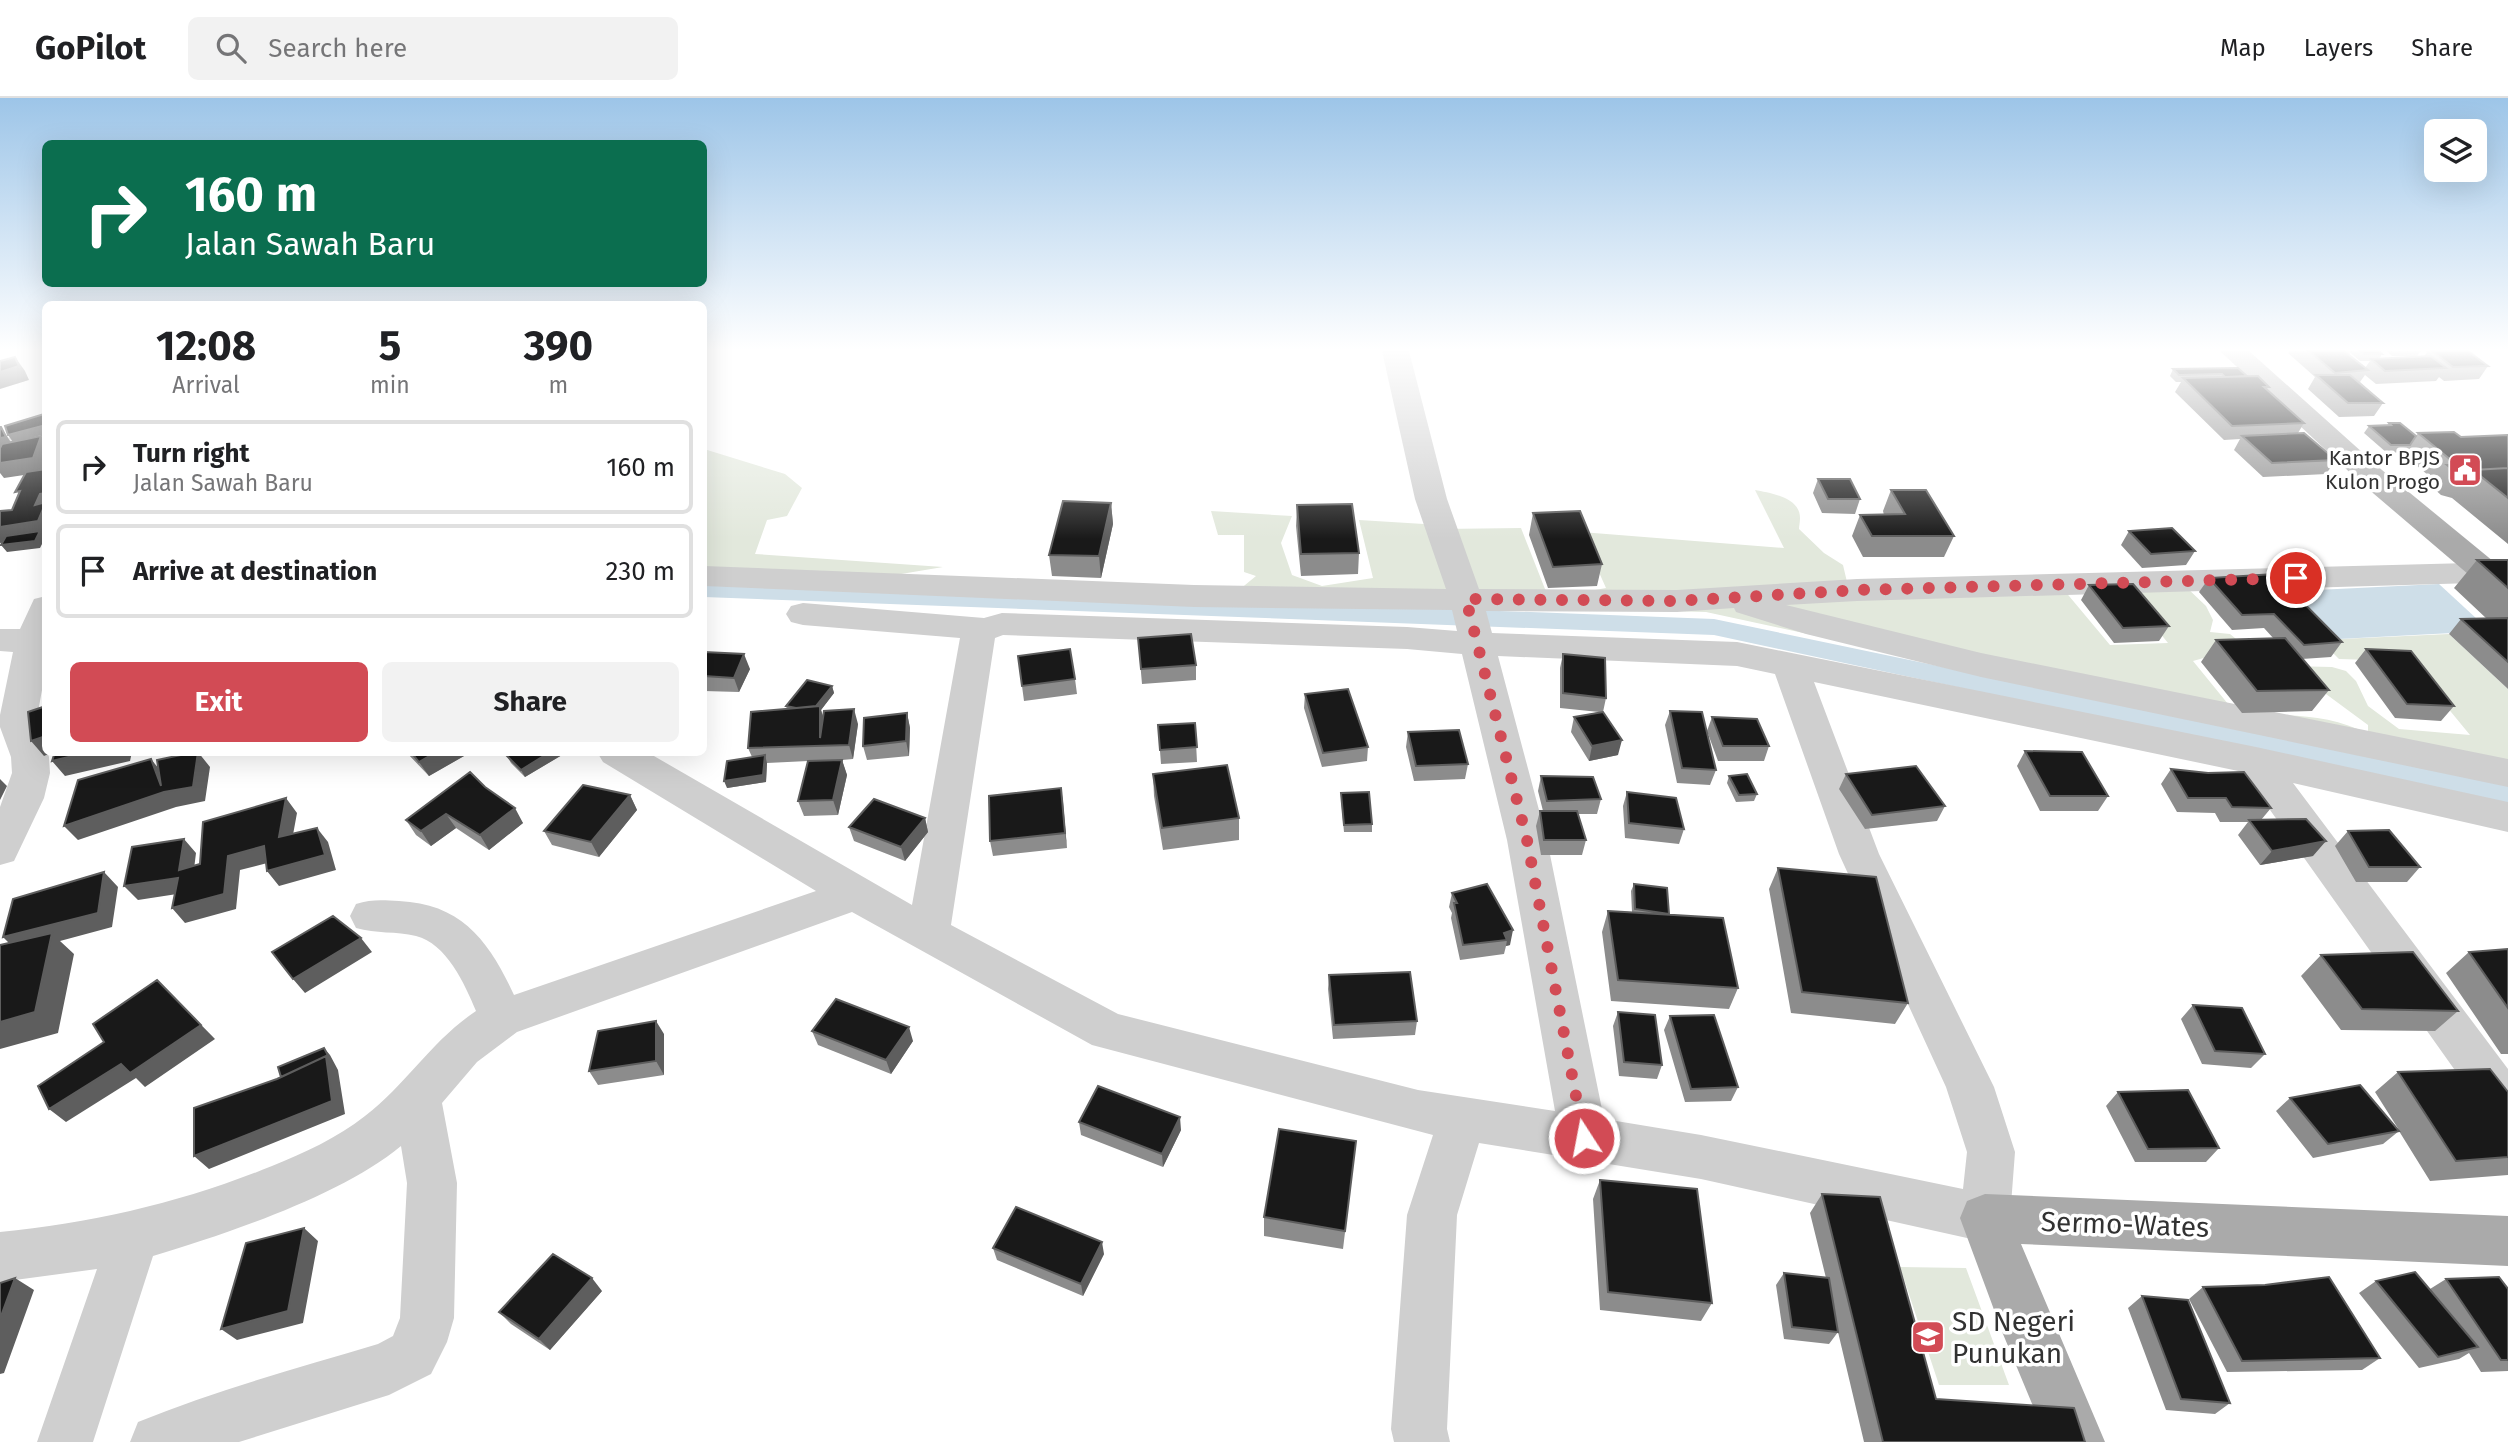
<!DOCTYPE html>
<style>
:root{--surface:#fff;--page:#f2f2f2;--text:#202124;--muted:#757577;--line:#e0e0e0;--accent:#d24b55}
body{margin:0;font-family:"Fira Sans",sans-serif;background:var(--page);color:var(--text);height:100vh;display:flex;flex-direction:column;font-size:26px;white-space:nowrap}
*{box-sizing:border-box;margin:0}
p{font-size:23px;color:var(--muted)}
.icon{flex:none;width:38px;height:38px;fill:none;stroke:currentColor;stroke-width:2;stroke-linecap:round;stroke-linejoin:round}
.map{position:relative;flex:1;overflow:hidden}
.sheet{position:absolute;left:42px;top:203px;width:665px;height:455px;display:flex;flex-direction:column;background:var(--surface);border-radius:10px;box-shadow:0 7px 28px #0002}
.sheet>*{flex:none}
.banner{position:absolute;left:42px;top:42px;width:665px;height:147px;border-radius:10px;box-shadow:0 7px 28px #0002;background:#0b6e4f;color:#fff;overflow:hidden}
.fabs{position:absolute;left:2424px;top:21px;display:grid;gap:14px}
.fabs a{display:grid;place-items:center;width:63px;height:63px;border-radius:10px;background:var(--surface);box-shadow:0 7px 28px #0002;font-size:35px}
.pin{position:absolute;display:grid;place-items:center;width:60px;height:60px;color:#fff;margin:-30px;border:4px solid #fff;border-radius:50%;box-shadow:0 2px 7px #0007}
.me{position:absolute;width:77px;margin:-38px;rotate:349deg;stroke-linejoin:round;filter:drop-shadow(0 0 5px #0008)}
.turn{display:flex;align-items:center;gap:24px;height:147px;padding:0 28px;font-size:32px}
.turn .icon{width:91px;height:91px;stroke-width:2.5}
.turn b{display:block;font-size:49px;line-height:60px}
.eta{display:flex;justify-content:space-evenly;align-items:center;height:119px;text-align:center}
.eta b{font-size:42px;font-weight:700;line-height:49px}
.action{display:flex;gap:14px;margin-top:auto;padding:14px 28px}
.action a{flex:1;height:80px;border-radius:10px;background:var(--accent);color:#fff;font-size:28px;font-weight:700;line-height:80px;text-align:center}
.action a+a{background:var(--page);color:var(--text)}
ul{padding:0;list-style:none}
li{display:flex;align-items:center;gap:21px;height:94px;margin:0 14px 10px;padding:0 14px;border:4px solid var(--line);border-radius:10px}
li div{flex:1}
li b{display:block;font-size:26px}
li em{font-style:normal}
header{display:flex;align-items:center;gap:42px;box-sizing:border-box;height:98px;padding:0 35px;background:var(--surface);border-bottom:2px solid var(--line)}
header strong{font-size:33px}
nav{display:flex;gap:38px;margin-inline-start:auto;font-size:24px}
.search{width:490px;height:63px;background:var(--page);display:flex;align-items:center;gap:18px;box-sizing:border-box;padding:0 24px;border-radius:10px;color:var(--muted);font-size:26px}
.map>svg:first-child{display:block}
.green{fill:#e2e8dc}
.water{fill:#cedee8}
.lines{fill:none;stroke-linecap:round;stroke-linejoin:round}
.canal{fill:#cedee8;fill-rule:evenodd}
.minor{fill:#cfcfcf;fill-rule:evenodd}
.major{fill:#aaa;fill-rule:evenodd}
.wall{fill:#8c8c8c}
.shaded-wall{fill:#5e5e5e}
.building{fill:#191919;stroke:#5e5e5e;stroke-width:2}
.route{stroke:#d24b55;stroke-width:12;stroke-dasharray:0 21.6}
.labels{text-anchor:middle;stroke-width:7;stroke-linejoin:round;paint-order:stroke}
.far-poi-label{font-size:21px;fill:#323232;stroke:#fff;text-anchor:end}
.near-street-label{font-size:28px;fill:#323232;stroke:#fff}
.near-poi-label{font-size:28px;fill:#323232;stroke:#fff;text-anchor:start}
</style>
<header>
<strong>GoPilot</strong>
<div class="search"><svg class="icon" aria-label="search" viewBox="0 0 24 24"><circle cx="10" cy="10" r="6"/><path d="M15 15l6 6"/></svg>Search here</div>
<nav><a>Map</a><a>Layers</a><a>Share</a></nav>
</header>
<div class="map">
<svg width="2508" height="1344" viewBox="0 0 2508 1344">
<rect width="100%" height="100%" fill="#fff"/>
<path class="green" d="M704,351l81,25 17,14 -15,28 -20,4 -12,34 188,13 -84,14 -155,-7z
M1755,392c15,3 45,7 45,28 0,4 -1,8 -1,11l25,24 19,12 4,17 -172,15 -86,-6 17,-3 -25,-56 203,16z
M1211,413l81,5 -11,27 11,32 30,11 51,-8 -14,-58 81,5 2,4 79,-1 24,61 8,8 -314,-7 17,-14 -12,-4v-37h-26z
M2185,488l21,20 7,14 -3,12 20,2 11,9 -20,10 -28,8 44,54c45,0 90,-3 131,19v-9l-80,-59 44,1 14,4 10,10 12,25 31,23 71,6 -61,-74 -70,-2 -19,-19 129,-6 59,55v100l-48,-8 -39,-14 -715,-155 -115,-3 473,-19 46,55 58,-2 -43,-53z
M1900,1169l66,1 43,117h-70z"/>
<path class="water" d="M2439,486l51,47 -170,9 -46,-48z"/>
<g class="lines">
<path class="canal" d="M704,483l1010,38 794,166v20l-794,-170 -1010,-38z"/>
<path class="minor" d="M1382,253h27l38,148 32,90 198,1 180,-11 651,-17v20l-651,19 -71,4 195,48 527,106v28l-527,-110 -175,-43 -70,-22 -2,-4 -57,4 -191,-1 6,22 245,9 519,105 252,55v30l-215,-49 215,286v58l-17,-6 -248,-349 -429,-90 65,172 115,233 21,65 -5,66 -7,17 -18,7 -284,-63 -222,-36 -22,72 -10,214 3,13h-56l-3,-13 16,-214 26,-80 -341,-90 -240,-133 -335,120 -40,30 -35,41 15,80 -3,135 -7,24 -16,32 -42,21 -150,47h-109l8,-20c78,-32 160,-54 240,-78l15,-8 7,-18 7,-135 -6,-37c-59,49 -174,88 -248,110l-60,186h-56l60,-173 -97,13v-50c94,-9 184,-30 272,-66 32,-13 65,-28 93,-50 42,-32 66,-75 111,-105 -11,-27 -30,-68 -60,-75 -20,-5 -40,-2 -60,-8l-6,-12 6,-12c15,-5 27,-4 43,-3 63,3 90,40 115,94l302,-104 -213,-129 -6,-10h50l265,153 48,-267 -157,-13 -12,-3 -5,-8 5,-8 12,-3 181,15 18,-5 405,14 50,4 -5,-21 -258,-3 -490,-21v-20l490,19 252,4 -31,-90zM1003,537l404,14 55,5 45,186 48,271 -137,-21 -300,-76 -167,-89 44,-287zM1498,558l239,10 38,8 64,180 107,233 21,65 -4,37 -262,-54 -97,-16 -57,-279z
M46,329v18l-46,13v-18z
M46,498v72l-10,55 13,34 1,16 -6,25 -30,63 -14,4v-58l12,-34 -1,-16 -11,-30v-12l13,-63 -13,-1v-22h20l14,-30z"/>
<path class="major" d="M2220,253h29l133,119 117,96 9,10v31l-12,-3 -21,-24 -115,-98z
M1985,1096l523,22v50l-487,-22 84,198h-57l-45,-108 -43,-116 7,-17z"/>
</g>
<path class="wall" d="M2290,253h57l3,2 -1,2 16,13 5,-7h-10l-12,-10h31l3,3 -3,5 45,-2 3,-5 -2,-1h43l20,15 -9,13 -35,2 -5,-4 -3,4 -60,3 -11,-9 -5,7 23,21 -9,13 -35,1 -31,-28 7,-12 -27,-24z
M2387,253h34l-4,5h-25z
M2173,271l74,7 22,11 -2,2 37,34 -6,10 38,27 -10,14 -63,3 -29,-27 6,-11 -16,1 -49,-48 6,-10h-5l-6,-6z
M2389,325l27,13 2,-3 43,4 47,-2v109l-56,-46 -11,-3 -10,-9 4,-5 -32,-27 2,-2 -18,1 -23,-20 5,-7 18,-1z
M1818,381l42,20 -5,15 -33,-1 -9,-20z
M1891,392l63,46 -10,21h-81l-11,-21 8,-21h24l-1,-4z
M1111,405l2,21 -12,54 -49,-2 -3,-21z
M1297,407l62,48 -1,21 -57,2 -5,-50z
M1533,415l69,51 -5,22 -49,2 -19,-53z
M2129,433l66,20 -9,14 -44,3 -21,-23z
M2477,462h31v129l-59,-55 12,-15h26l-33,-31z
M2209,480l133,64 -11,15 -29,2 27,31 -17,21 -70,2 -41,-51 15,-22 58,-1 -10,-11 -32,2 -33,-38z
M2089,487l80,41 -10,15 -45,2 -33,-43z
M1138,540l58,27v15l-54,4z
M2366,551l88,57 -13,15 -46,-3 -40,-55z
M704,554l46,17 -11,23 -35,-1z
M1563,556l43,44 -3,14 15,43 -29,6 -18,-29 3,-15 25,-5 -39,-4v-40z
M1075,581l2,15 -53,7 -2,-15z
M832,588l2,7 -13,17 2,6 35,8 -5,35 -11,1 5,15 -9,40 -34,1 -6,-15 10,-40 -41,2 -1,19 -39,6 25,-31 -4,-9 39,-39 -1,-3z
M1305,596l63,53 -1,14 -45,6 -18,-59z
M1670,613l46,59 -6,15 -33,-2 -12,-58z
M907,615l3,15 -1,28 -42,4 -4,-14z
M1712,619l57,29 -5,15h-46l-11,-30z
M1195,625l2,39 -36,2 -3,-39z
M1408,634l60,32 -3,15 -51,2 -8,-34z
M2025,653l83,45 -10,15h-58l-23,-45z
M406,654h65l-42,24z
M562,657l-37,22 -14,-14 -4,-7z
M2171,671l100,39 -10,12 52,36 -53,9 -22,-30 10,-13h-28l-5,-9 -38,-1 -16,-28z
M1153,676l86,44v22l-76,10 -9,-54z
M1846,676l99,32 -8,15 -72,8 -26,-40z
M1541,678l60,23 -4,15h-19l8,26 -4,15h-41l-5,-29 4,-15h3l-5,-20z
M1729,678l28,18 -3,7 -18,1 -9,-19z
M485,689l38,36 -34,27 -33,-22 -25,18 -15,-11 -10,-15z
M1061,690l6,60 -74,8 -3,-15z
M1627,694l57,37 -5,15 -54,-6 -2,-32z
M1341,695l31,31v8h-28l-3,-32z
M630,697l7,15 -38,47 -47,-12 -8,-14z
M925,720l3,14 -23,29 -51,-20 -5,-14z
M2348,733l72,36 -13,15h-51l-21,-36z
M1778,770l130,135 -13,21 -104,-11 -22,-124z
M1487,786l23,61 -4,1 -2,8 -44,6 -9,-42 1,-5 -3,-6 3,-14z
M1634,786l35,30 69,74 -9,21 -118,-8 -9,-69 6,-21 24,1 -1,-21z
M2508,851v105h-7l-55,-81 23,-21z
M2321,857l137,56 -23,20 -94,-1 -40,-54z
M1329,877l88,46 -2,14 -82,4 -5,-50z
M2193,907l72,49 -14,14 -49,-4 -21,-45z
M1618,914l44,53 -5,14 -38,-3 -6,-50z
M1670,918l68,71 -7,14 -46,1 -21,-72z
M812,933l101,10 -22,33 -73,-29z
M664,936v41l-66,10 -9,-14z
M2398,974l110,20v83l-78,6 -31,-50 -16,13 -70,14 -37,-47 14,-13 109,32 -24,-38z
M2118,994l101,56 -13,14h-71l-29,-56z
M1079,1024l102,8 -18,37 -82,-32z
M1356,1043l-13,108 -79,-13v-19z
M1600,1082l112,123 -11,18 -101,-11 -7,-111z
M1822,1096l114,205 149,43h-221l-26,-110 -9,12 -45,-5 -8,-54 8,-12 42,5 -16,-65z
M993,1150l111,6 -21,42 -86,-36z
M2446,1181l62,10v82l-27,1 -12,-19 -10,6 -40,9 -60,-75 17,-12 54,8z
M2203,1189l177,71 -18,12 -135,2 -38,-73z
M602,1193l-52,59 -39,-26 -12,-12z
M2142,1198l88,107 -15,11 -49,-4 -38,-102z"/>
<path class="shaded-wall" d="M15,259l10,14 4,9 -29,9v-17z
M46,327v9l-33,8 -5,-7z
M1,329l11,17 -12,3v-9z
M41,338l5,6v25l-2,5 -40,6 -4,-5v-10z
M46,395v43h-2l1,2 -5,10 -33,4 -6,-7 35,-7 -36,5v-16l35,-22 5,-11z
M1111,405l2,21 -12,54 -2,-22z
M744,556l6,15 -11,23 -5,-14z
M832,588l2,7 -13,17 3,10v26l-13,-34z
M854,611l4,15 -5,35 -4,-14z
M907,615l3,15 -1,28 -3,-15z
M46,638v16h7l-9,4 -13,-15z
M1622,642l-4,15 -29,6 3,-15z
M89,654h43l-2,9 -65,15 -13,-15z
M198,654l12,15 -5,34 -29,6 -98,33 -14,-14 97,-40 -10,-27 12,15z
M436,654h35l-42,24 -10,-14z
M550,654h10l2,3 -37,22 -4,-7z
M765,657l2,8 -1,19 -39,6 -3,-7z
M842,662l5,15 -9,40 -5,-15z
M0,681l7,7 -7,14z
M1061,690l2,14 4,46 -2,-15z
M630,697l7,15 -38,47 -8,-15z
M286,700l11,15 -7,38 -11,-14z
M515,710l8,15 -34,27 -9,-15z
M446,716l10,14 -25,18 -10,-15z
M925,720l3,14 -23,29 -4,-14z
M317,730l11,14 8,28 -57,16 -12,-15z
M184,741l12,14 -4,32 -13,-15z
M2326,743l-13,15 -53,9 12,-14z
M264,748l11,15 -35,9 -4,39 -51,14 -13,-15 56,-52z
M104,774l14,15 -6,40 -52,14 14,13 -16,79 -58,16v-27l18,-70 -15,-15z
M178,780l12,14 -52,8 -14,-14z
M1513,832l-3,15 -4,1 1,-6 -3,-7z
M361,840l11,14 -67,41 -12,-14z
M157,882l58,59 -70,48 -9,-9 -70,44 -17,-13z
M656,923l8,13v41l-8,-14z
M909,929l4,14 -22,33 -5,-14z
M324,950l6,7 8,15 7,44 -136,55 -15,-13z
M1180,1019l1,13 -18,37 -1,-13z
M304,1130l14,13 -15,82 -66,17 -16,-11z
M1102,1144l2,12 -21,42 -2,-12z
M15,1180l19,12 -30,83 -4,1v-55z
M592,1180l10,13 -52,59 -11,-11z"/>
<path class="building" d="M2309,253h35l24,19 -33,3z
M2360,253h19l3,3h-18z
M2432,253h36l20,15 -35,1z
M2431,258l15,12 -61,3 -14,-12z
M15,259l4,9 -19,6v-11z
M2238,270l9,8 -22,1 -3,-3 -43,1 -6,-6z
M2316,277h34l33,28h-35z
M2258,278l11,11h-5l40,36 -72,3 -49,-48z
M44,316l2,11 -38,10 -3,-9z
M2389,325h11l16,13 -6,9h-19l-22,-19 22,-1z
M0,329h1l5,10 -6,1z
M2454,334l7,5 47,-2v33l-35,2 -5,7 -11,-4 -10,-8h10l-39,-32z
M2304,335l32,27 -64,3 -30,-27z
M41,338l-8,22 -33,5v-15l2,-4z
M2508,370v30l-35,-28z
M46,371v24l-6,1 -5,11 11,-3 -8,19 -38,6v-16l12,-1 8,-19 -5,1 11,-20z
M1818,381h32l10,20h-32z
M1891,392h35l28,46h-82l-12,-21 45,-1z
M1063,403l48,2 -12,53 -50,-1z
M1352,406l7,49 -58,1 -4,-49z
M1580,413l22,53 -49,3 -20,-54z
M2172,430l23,23 -44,3 -22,-23z
M40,433l-5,10 -34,4 5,-9z
M2477,462h31v28z
M2275,476l67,68 -38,3 -30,-31 -32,1 -33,-37z
M2133,486l36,42 -46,2 -34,-43z
M2508,520v44l-47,-43z
M1191,536l5,31 -55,4 -3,-31z
M2285,540l44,52 -72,1 -41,-51z
M1070,551l5,30 -53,7 -4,-30z
M2366,551l45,2 43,55 -47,-2z
M704,554l40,2 -10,24 -30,-2z
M1563,556l42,4 1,40 -43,-5z
M807,582l25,6 -16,20 -20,2 -10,-2z
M1348,591l20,58 -45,6 -18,-59z
M46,608v30l-15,5 -3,-29z
M820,608v32l4,-27 30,-2 -5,36 -101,3 3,-36z
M1670,613l32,1 14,58 -34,-2z
M1603,614l19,28 -30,6 -18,-29z
M907,615l-1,28 -43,5 1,-28z
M1712,619l45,2 12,27h-46z
M1195,625l2,24 -37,3 -2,-25z
M1459,632l9,34 -52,2 -8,-34z
M2025,653l57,1 26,44h-58z
M55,654h34l-37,9z
M195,654h3l-5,35 -29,5 -100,34 14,-46 73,-21 10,27 -4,-26z
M411,654h25l-17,10z
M513,654h37l-29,18 -14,-14z
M765,657l-2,20 -39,6 3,-20z
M842,662l-9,40 -35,1 10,-40z
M1227,667l12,53 -77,10 -9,-54z
M1916,668l29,40 -73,9 -26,-41z
M2171,671l37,4 36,-1 27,36 -39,-1 -6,-9h-38z
M470,674l15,15 30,21 -35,27 -34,-21 -25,17 -15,-11z
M1747,676l10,20 -18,1 -10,-19z
M1541,678l52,1 8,22 -54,2z
M583,687l47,10 -39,47 -47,-11z
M1061,690l4,45 -75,8 -1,-45z
M1369,694l3,32 -28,1 -3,-32z
M1627,694l49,6 8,31 -55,-6z
M286,700l-7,39 38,-9 8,27 -58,16 -3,-25 -36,10 -4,38 -52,14 6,-30 -54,8 8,-39 52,-8 -5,31 21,-6 3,-42z
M874,701l51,19 -24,29 -52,-20z
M1540,713h37l9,29h-42z
M2306,721l20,22 -54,10 -23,-31z
M2389,732l31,37h-51l-21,-36z
M1778,770l98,9 32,126 -106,-11z
M104,774l-6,41 -95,24 10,-38z
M1487,786l26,46 -9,3 3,7 -44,5 -9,-42h3l-5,-10z
M1634,786l33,4 2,26 -34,-5z
M1608,813l115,7 15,70 -120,-8z
M333,818l28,22 -68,41 -21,-27z
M52,835l-17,79 -35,10v-77z
M2508,851v59l-39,-56z
M2413,854l45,59 -96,-2 -41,-54z
M1410,874l7,49 -83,4 -5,-50z
M157,882l44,45 -71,48 -9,-9 -72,45 -11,-23 66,-44 -11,-18z
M836,901l73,28 -23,33 -74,-29z
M2193,907l49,3 23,46 -50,-3z
M1618,914l37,3 7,50 -38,-3z
M1714,917l24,72 -47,2 -21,-73z
M656,923v40l-67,10 9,-40z
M324,950l8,15 -6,-7 -45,21 -3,-10z
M326,958l6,45 -138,55v-48l83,-29z
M2490,971l18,23v65l-52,4 -58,-89z
M2360,987l39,46 -71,13 -38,-46z
M1098,988l82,31 -18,37 -83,-32z
M2188,992l31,58 -71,1 -30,-57z
M1279,1031l77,12 -11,90 -81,-14z
M1600,1082l97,9 15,114 -104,-11z
M1822,1096l58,3 56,202 138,9 11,34h-202z
M1016,1109l86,35 -21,42 -88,-36z
M304,1130l-16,83 -67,18 25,-86z
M553,1156l39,24 -53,61 -40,-27z
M2415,1174l63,75 -40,10 -62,-76z
M1784,1175l45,5 9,54 -46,-5z
M2329,1179l51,81 -138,3 -39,-74 62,-2z
M2499,1179l9,12v71h-7l-55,-81z
M15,1180l-15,41v-36z
M2142,1198l46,4 42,103 -49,-4z"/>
<linearGradient id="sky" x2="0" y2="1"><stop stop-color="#9dc5e8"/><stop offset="0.57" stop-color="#fff"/><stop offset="1" stop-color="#fff" stop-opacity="0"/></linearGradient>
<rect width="2508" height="441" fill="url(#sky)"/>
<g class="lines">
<path class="route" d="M1584,1040l-57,-298 -61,-241 211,2 180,-11 439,-12"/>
</g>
<defs>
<g id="civic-square" transform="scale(1.75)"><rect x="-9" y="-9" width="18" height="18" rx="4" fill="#d24b55" stroke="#fff"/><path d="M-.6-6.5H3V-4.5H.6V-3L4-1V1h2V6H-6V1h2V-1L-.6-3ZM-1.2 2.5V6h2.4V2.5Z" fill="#fff"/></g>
<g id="school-square" transform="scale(1.75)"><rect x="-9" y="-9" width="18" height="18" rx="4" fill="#d24b55" stroke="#fff"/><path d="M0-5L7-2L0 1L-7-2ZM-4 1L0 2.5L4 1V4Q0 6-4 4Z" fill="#fff"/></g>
</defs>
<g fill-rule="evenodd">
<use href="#civic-square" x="2465" y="372"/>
<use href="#school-square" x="1928" y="1239"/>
</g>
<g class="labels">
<g class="far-poi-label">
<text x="2440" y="367">Kantor BPJS<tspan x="2440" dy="24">Kulon Progo</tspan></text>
</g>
<g class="near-street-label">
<text transform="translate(2125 1126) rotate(2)" y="10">Sermo-Wates</text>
</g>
<g class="near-poi-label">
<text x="1952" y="1233">SD Negeri<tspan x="1952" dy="32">Punukan</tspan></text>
</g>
</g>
</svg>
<div class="fabs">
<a><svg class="icon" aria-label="layers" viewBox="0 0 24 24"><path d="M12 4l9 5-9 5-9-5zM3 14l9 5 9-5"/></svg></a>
</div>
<div class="pin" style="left:2296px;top:480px;background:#d93025"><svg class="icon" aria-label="arrive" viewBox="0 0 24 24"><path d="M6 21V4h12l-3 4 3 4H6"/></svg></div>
<svg class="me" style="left:1584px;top:1040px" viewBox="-20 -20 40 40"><circle r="17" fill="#d24b55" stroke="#fff" stroke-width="3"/><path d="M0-11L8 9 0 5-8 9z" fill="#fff"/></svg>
<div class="banner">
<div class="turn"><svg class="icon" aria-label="right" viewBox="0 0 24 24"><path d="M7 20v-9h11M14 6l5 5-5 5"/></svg><div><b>160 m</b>Jalan Sawah Baru</div></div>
</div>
<section class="sheet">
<div class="eta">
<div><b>12:08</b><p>Arrival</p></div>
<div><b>5</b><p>min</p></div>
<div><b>390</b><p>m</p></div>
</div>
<ul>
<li><svg class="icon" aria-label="right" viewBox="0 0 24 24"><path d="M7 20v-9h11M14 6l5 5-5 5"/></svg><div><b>Turn right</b><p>Jalan Sawah Baru</p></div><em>160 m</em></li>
<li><svg class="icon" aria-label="arrive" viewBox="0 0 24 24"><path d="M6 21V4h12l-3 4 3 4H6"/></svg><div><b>Arrive at destination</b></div><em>230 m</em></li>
</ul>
<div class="action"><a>Exit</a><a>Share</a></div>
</section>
</div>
